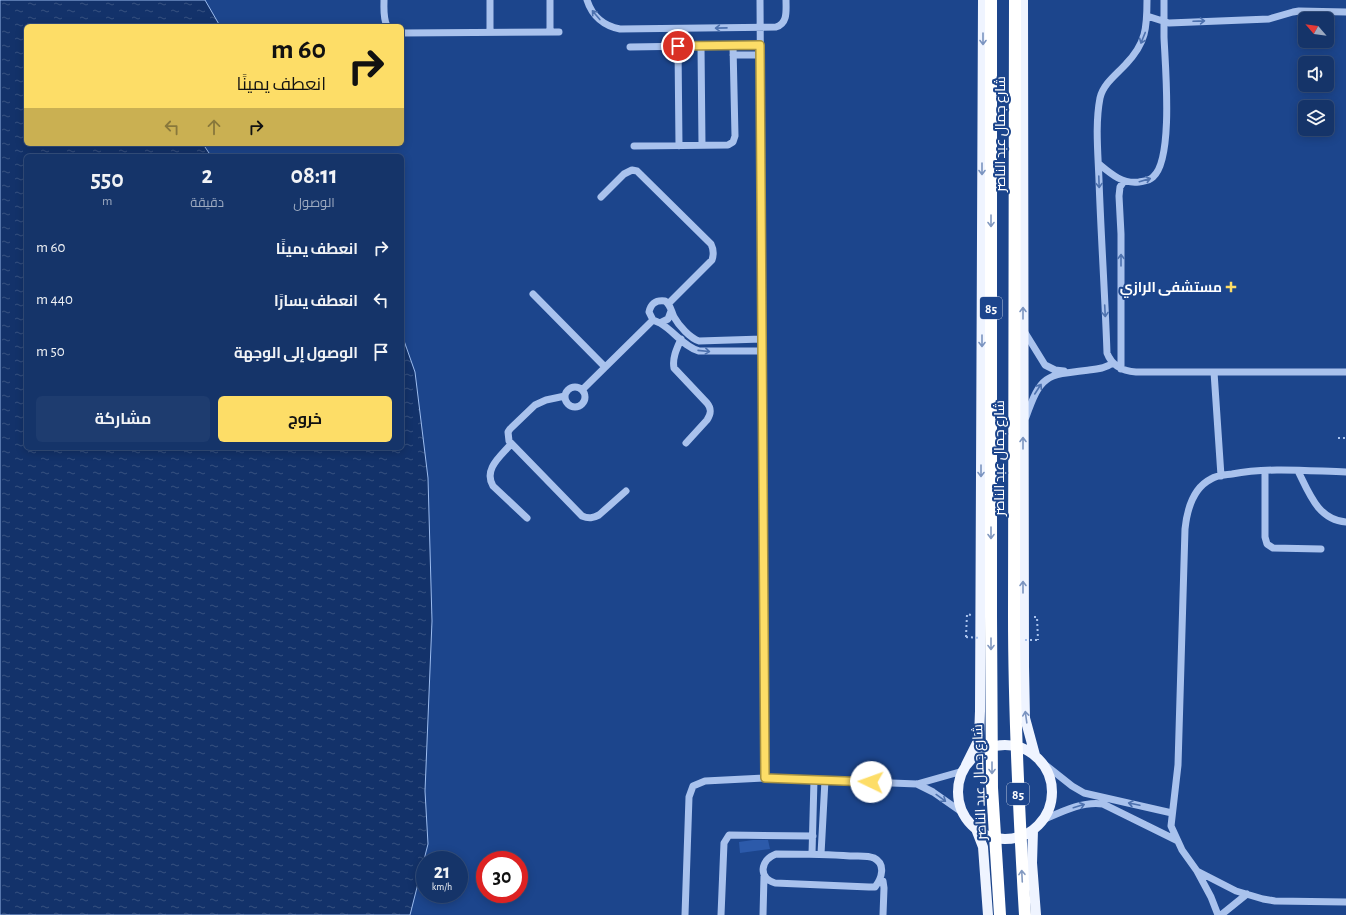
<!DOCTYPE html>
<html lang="ar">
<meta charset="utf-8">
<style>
:root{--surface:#153469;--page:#1e3c6f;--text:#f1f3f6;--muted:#9daac0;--line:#344f7d;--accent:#fddd67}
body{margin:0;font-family:"Alegreya Sans",Cairo,sans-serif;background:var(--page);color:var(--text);direction:rtl;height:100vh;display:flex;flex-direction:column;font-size:15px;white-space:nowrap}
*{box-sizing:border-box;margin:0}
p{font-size:13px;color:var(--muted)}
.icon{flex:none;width:22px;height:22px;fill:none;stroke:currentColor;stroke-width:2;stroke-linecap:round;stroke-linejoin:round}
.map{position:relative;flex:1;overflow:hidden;direction:ltr}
.sheet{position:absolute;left:24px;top:154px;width:380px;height:296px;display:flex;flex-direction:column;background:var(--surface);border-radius:6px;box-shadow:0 2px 10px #0003,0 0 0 1px var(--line);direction:rtl}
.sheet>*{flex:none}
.banner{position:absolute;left:24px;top:24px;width:380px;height:122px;border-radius:6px;box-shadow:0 2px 10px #0003,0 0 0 1px var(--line);direction:rtl;background:#fddd67;color:#111;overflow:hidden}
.needle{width:26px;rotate:298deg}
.tools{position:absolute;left:1298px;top:12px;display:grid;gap:8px}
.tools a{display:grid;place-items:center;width:36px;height:36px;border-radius:6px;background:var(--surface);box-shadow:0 2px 10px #0003,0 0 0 1px var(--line);font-size:20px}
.speed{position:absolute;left:416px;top:851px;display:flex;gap:8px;font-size:20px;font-weight:700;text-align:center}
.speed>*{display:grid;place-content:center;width:52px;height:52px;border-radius:50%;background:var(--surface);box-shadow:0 2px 10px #0003,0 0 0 1px var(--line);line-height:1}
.speed small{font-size:10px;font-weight:400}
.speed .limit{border:6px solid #d22;background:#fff;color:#111}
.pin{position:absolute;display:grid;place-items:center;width:34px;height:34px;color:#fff;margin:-17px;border:2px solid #fff;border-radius:50%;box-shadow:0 1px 4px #0007}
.me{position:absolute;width:44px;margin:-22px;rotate:273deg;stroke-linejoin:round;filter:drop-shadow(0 0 3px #0008)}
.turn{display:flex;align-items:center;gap:14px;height:84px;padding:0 12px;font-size:18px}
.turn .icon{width:52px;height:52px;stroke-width:2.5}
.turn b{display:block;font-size:28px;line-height:34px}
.lanes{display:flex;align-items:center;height:38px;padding:0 12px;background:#0003;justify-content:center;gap:20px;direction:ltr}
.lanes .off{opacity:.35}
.eta{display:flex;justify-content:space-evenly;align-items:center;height:68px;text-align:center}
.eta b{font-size:24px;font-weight:700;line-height:28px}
.button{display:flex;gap:8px;margin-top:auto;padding:8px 12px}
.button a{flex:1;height:46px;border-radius:6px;background:var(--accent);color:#111;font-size:16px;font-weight:700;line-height:46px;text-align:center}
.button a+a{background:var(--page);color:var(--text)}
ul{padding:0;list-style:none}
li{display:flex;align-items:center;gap:12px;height:52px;padding:0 12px}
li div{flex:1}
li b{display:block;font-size:15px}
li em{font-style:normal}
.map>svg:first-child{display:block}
.water{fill:url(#water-ripples);stroke:#9cbcef}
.building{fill:#2c5aaa}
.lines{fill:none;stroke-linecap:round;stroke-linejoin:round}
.path{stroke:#a9c2ed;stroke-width:2;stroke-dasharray:2 3;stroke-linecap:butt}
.minor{stroke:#a9c2ed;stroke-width:7}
.major{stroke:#eff4ff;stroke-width:10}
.highway{stroke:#fff;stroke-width:12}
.path-bridge{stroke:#a9c2ed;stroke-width:2;stroke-dasharray:2 3;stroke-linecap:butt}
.highway-bridge{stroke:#fff;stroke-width:12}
.oneway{stroke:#4d71ae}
.oneway2{stroke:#7b94c0}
.oneway3{stroke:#8299c0}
.route-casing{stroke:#a49043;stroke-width:10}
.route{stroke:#fddd67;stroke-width:7}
.poi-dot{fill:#fddd67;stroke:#1c458c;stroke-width:1.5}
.labels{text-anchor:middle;stroke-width:4;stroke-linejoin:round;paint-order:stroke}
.shield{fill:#1c458c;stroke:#bbc7dc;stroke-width:1}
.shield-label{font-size:13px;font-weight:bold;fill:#fff}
.street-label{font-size:14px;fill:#fff;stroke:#1c458c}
.poi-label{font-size:14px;font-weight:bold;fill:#fff;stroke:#1c458c;text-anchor:end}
</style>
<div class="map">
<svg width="1346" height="915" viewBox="0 0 1346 915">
<defs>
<pattern id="water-ripples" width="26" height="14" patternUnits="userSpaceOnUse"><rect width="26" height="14" fill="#13326a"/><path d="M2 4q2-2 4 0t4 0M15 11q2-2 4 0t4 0" fill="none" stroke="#365180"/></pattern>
</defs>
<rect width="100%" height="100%" fill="#1c458c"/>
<path class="water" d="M0,0h205l15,26h-194v118h177l8,12h-185v292h376v-113l13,37 13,106 4,143 -7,170 3,53 -18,71h-410z"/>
<path class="building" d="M753,840h15l2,9 -30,4 -1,-11z"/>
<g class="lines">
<path class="path" d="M1338,438h8
M1034,617h3l1,23
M966,637l1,-23 4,1"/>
<path class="minor" d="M384,0c0,9 -1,18 3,26
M550,0v32
M587,0c5,16 17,26 33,29l156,-2c12,-4 10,-16 10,-27
M760,0l5,778
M1147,0c0,28 -1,43 -21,64 -9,10 -23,20 -26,34 -5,26 -2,55 -1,82 2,57 6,115 8,173 5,13 15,18 29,19h210
M1147,16l22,7 100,-4 24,-7 6,-1 47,1
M490,32v-32
M402,33l157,-1
M678,46l1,100
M701,46l1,99
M630,47l130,-2
M733,55h27
M634,146l94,-1 5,-3 2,-6 -2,-90
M1099,164c12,10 23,20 40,18 5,-1 10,-1 14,-5 21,-17 12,-113 11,-140 0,-13 0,-25 0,-37
M601,197l23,-23 8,-4 5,1 74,73c3,6 3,10 1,16l-44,44
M533,294l72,73
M671,311l-3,8 -8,4 -7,-3 -4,-8c2,-9 7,-12 16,-11 6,4 6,10 9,16 5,9 16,21 25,24l63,-2
M660,323c14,8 24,24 39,28h63
M1024,331l21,34 10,5 9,1
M681,339c-4,9 -9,19 -7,29l33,35c5,6 4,11 0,17l-21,23
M1121,369v-135l-2,-38 1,-9 4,-6
M1214,372l7,104
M565 397a10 10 0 1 1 20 0a10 10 0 1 1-20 0Z
M582,390l71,-70
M565,396l-19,4 -11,5 -25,24 -2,3 1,9 73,75c7,3 11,2 17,-1l27,-24
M1026,417c15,-42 19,-42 63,-47 9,-1 17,-2 24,-7
M511,444c-10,12 -28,25 -18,42l34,32
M1265,471v66l2,7 6,4 48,1
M1298,471c11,22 20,49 48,51
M1346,472c-37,-1 -77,-5 -114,2 -7,1 -15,1 -21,5 -18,9 -24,31 -26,50l-7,236 -7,61 11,24 15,21 39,20 27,8 12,2 71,1
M1043,763l29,23 12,7 88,20
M917,784l16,8 30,21
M1043,820c18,-8 39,-19 60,-16l73,36
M776,854c25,0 49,0 74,2 7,0 18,-1 24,2 12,6 8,20 1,29h-6l-94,-4c-17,-5 -15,-23 1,-29z
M812,854l2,-74
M821,854l4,-74
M1197,871l14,26 7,18
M880,879l3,2 1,7 -1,27
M685,915l4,-118 4,-11 12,-5 60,-3 152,6 46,-13
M721,915l3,-72 5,-8 84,1
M763,915l1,-39
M1221,915l26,-21"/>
<path class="major" d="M1023,0l1,667 1,51 10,37
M958 792a47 47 0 1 1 94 0a47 47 0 1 1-94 0Z
M966,765l13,-26 1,-28 3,-711
M976,829l7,18 5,68
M1033,830l-1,33 4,52"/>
<path class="highway" d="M991,615v-615
M1014,615l1,-615"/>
<path class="path-bridge" d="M966,637l14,1
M1025,640h13"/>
<path class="highway-bridge" d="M991,615l1,173 8,127
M1014,615c0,100 5,200 11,300"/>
</g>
<defs><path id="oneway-shaft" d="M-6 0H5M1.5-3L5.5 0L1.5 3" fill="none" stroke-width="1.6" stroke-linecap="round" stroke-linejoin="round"/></defs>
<g class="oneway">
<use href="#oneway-shaft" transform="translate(596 15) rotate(-130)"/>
<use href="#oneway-shaft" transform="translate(1199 21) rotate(-2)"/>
<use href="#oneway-shaft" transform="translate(721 28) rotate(179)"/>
<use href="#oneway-shaft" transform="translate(1143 38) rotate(112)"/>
<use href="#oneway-shaft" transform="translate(1145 180) rotate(-16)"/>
<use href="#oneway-shaft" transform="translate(1099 182) rotate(88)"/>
<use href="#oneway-shaft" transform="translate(1121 260) rotate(-90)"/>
<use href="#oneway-shaft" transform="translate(1105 311) rotate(87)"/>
<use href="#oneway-shaft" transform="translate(704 351) rotate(6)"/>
<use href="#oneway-shaft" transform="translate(1038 389) rotate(-57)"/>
<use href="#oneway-shaft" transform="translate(941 798) rotate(36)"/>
<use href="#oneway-shaft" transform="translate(1134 804) rotate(-168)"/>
<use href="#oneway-shaft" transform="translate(1079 806) rotate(-17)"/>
</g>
<g class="oneway2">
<use href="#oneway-shaft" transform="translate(983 39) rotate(90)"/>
<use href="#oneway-shaft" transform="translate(982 169) rotate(90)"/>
<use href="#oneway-shaft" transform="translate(1023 313) rotate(-90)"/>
<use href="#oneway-shaft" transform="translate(982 341) rotate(90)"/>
<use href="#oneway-shaft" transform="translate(1023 443) rotate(-90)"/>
<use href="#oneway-shaft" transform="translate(981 471) rotate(90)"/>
<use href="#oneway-shaft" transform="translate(1023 587) rotate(-90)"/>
<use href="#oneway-shaft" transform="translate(1026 717) rotate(-98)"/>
</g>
<g class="oneway3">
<use href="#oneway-shaft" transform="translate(991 221) rotate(90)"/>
<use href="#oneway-shaft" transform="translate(991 533) rotate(90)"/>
<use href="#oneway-shaft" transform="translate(991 644) rotate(90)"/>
<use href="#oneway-shaft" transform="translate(992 768) rotate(90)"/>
<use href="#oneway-shaft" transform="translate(1022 876) rotate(-93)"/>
</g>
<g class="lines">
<g class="route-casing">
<path id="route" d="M678,46l82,-1 5,733 106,4"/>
</g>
<use href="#route" class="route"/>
</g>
<path class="poi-dot" d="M1229 281h4v4h4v4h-4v4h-4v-4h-4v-4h4z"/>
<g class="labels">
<g class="shield">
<rect x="980" y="297" width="22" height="22" rx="3"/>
<rect x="1007" y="783" width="22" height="22" rx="3"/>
</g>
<g class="shield-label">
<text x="991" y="313">85</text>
<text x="1018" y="799">85</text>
</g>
<g class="street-label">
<text transform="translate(1000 134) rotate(-90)" y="5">شارع جمال عبد الناصر</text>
<text transform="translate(999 458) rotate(-90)" y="5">شارع جمال عبد الناصر</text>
<text transform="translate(979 782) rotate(-92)" y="5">شارع جمال عبد الناصر</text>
</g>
<g class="poi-label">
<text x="1222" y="292">مستشفى الرازي</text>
</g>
</g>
</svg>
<div class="tools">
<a><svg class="needle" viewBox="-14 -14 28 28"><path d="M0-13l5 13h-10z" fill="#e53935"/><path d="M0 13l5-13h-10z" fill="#9daac0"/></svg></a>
<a><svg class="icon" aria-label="sound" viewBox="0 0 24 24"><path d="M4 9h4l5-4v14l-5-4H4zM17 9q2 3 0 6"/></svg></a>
<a><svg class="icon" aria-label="layers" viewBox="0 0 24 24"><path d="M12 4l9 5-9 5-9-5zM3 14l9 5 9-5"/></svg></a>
</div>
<div class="speed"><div>21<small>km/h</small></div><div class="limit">30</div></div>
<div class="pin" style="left:678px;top:46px;background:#d93025"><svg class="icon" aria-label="arrive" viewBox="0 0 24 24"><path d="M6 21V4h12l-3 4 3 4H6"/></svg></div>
<svg class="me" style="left:871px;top:782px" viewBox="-20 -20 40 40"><circle r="19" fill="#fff"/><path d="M0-13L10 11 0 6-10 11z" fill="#fddd67"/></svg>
<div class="banner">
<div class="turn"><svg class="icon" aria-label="right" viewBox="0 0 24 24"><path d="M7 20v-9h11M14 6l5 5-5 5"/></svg><div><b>60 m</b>انعطف يمينًا</div></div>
<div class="lanes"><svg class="icon off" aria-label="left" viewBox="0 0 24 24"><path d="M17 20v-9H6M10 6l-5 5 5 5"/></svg><svg class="icon off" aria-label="ahead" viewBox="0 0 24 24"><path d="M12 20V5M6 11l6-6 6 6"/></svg><svg class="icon" aria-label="right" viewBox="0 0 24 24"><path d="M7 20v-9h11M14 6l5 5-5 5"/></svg></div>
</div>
<section class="sheet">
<div class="eta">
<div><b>08:11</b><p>الوصول</p></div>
<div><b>2</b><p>دقيقة</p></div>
<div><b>550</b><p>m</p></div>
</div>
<ul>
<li><svg class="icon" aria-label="right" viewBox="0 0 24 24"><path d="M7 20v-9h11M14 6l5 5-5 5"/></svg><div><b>انعطف يمينًا</b></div><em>60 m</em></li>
<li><svg class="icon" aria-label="left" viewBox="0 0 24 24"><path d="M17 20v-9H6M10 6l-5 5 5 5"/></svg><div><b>انعطف يسارًا</b></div><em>440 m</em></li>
<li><svg class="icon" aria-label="arrive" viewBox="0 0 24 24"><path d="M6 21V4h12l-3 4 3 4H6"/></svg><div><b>الوصول إلى الوجهة</b></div><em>50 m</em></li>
</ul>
<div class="button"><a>خروج</a><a>مشاركة</a></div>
</section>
</div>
